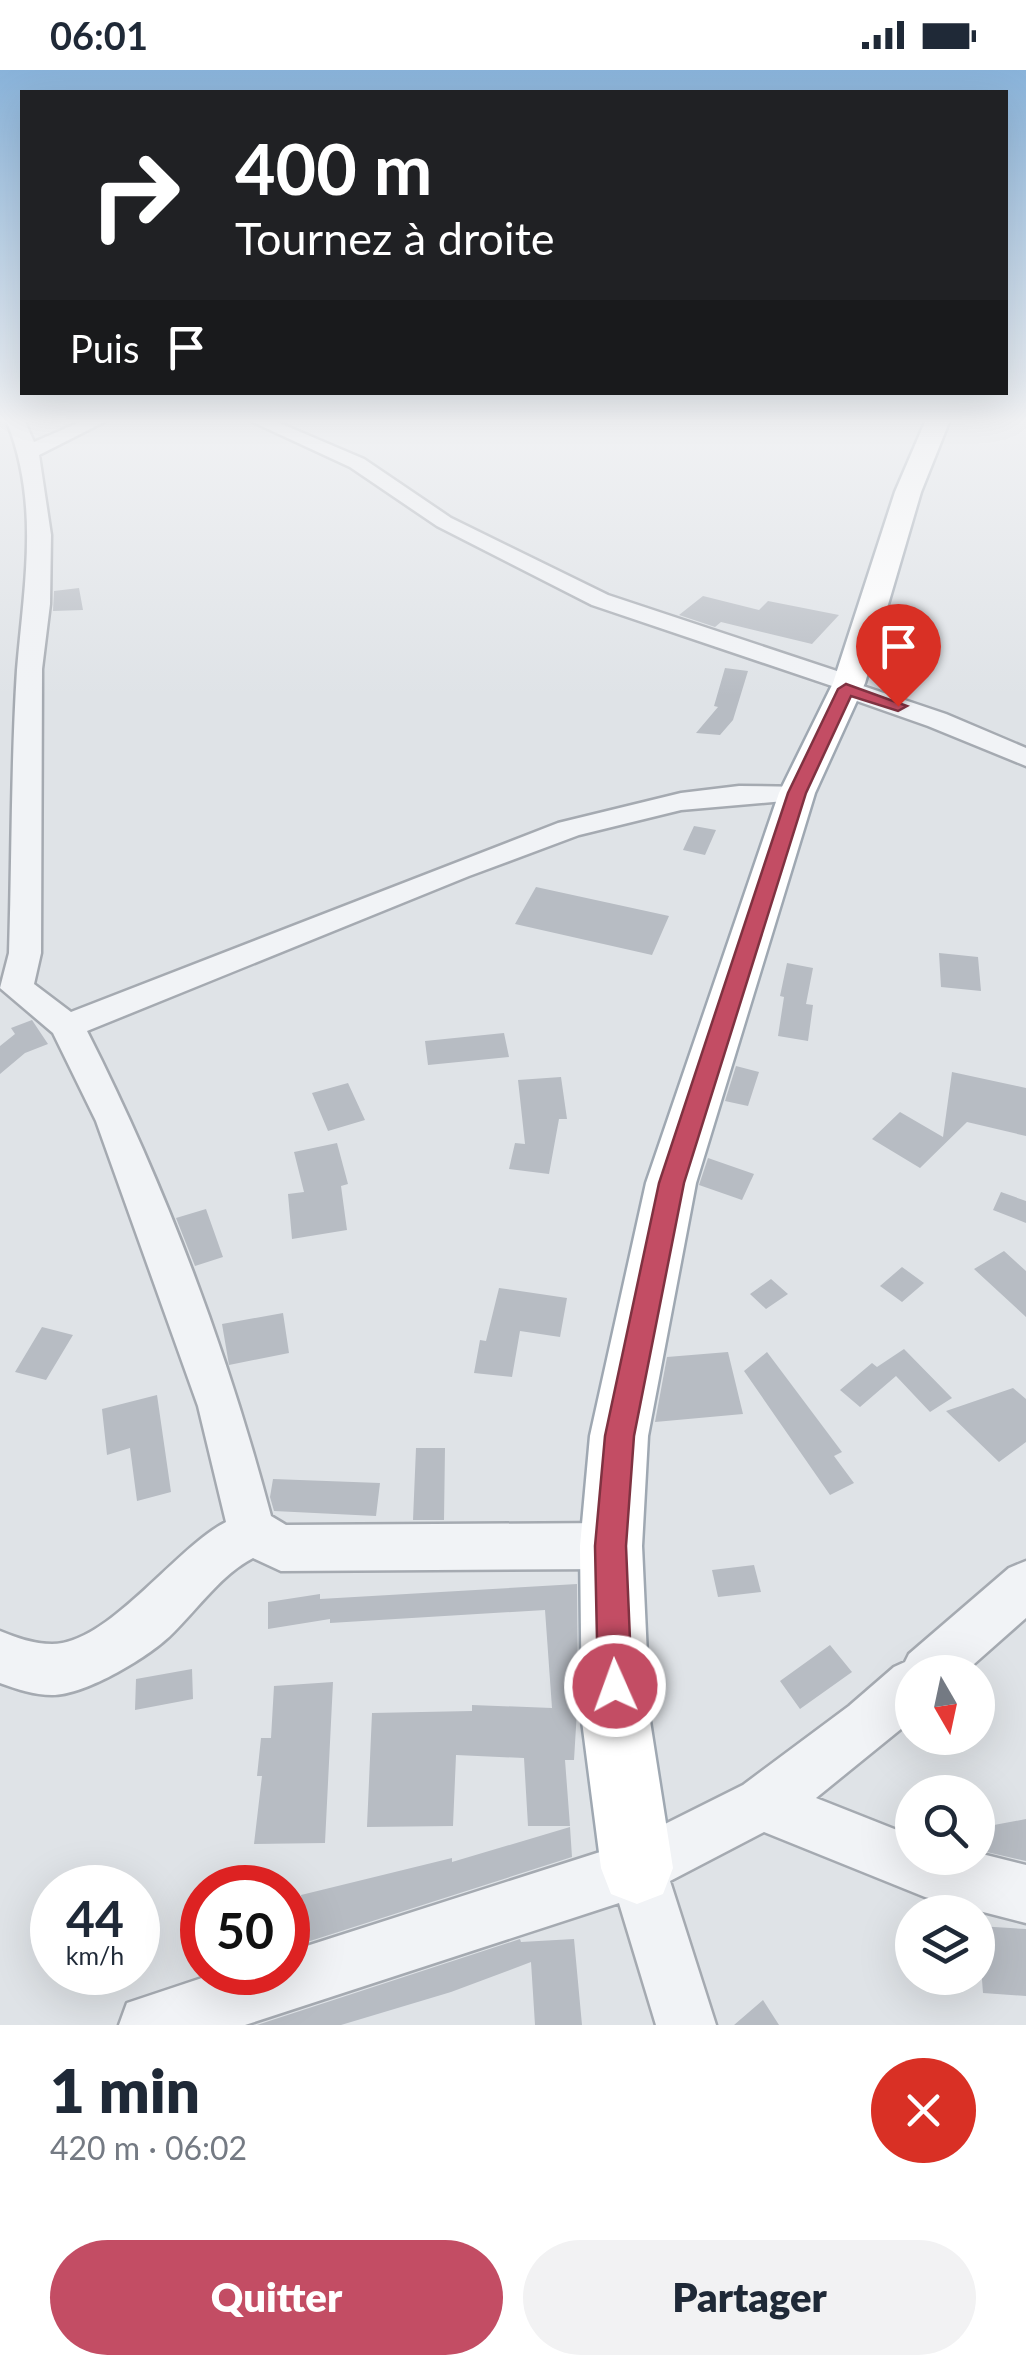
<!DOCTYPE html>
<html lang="fr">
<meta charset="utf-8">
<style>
:root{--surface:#fff;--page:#f2f2f3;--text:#1f2937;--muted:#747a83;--accent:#c34d64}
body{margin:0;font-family:Lato,sans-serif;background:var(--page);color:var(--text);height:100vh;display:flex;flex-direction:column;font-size:38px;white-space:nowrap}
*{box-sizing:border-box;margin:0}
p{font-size:32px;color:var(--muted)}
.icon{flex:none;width:55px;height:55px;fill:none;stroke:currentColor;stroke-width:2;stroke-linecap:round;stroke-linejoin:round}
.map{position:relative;height:1955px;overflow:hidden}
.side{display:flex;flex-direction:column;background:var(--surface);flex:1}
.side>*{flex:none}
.banner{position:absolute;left:20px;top:20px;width:988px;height:305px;border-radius:0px;box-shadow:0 10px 40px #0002;background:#202124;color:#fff;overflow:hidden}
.needle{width:65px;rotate:171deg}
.buttons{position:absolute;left:895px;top:1585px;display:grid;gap:20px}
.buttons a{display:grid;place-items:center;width:100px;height:100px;border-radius:50%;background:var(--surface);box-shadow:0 10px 40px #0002;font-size:50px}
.speed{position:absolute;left:30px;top:1795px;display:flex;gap:20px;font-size:50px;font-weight:700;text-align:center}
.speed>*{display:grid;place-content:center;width:130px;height:130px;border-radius:50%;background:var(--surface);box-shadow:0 10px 40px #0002;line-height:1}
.speed small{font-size:25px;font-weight:400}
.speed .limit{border:15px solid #d22;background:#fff;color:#111}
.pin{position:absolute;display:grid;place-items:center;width:85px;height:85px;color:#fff;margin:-102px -42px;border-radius:50% 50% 50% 0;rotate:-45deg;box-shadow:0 0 10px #0007}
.pin .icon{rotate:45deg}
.me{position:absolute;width:110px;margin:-55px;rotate:358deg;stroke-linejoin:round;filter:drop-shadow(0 0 8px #0008)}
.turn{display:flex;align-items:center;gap:35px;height:210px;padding:0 50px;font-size:45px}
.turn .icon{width:130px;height:130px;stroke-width:2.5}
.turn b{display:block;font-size:70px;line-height:85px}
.then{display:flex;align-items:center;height:95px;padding:0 50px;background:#0003;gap:20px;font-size:38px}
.round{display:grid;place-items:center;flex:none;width:105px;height:105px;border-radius:52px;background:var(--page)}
.summary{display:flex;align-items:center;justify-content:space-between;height:170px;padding:0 50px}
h1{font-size:60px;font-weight:800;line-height:75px}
.cta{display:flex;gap:20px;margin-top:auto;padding:20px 50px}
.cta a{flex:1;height:115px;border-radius:60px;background:var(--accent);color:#fff;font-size:40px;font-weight:800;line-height:115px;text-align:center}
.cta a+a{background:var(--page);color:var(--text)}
.status{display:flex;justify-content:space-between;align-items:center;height:70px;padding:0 50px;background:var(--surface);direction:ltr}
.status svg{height:28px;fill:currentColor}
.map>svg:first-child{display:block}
.building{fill:#b7bcc3}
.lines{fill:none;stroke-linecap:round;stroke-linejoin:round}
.minor-casing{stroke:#a5aab1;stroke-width:5}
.major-casing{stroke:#9fa8b2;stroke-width:5}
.minor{fill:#f1f3f6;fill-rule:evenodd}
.major{fill:#fff;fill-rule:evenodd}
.route{fill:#c34d64;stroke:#7f3241;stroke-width:2.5}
</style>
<div class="status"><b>06:01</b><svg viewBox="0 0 49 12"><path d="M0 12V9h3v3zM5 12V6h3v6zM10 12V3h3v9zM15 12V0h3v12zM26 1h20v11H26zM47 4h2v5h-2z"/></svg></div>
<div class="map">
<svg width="1026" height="1955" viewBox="0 0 1026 1955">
<rect width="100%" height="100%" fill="#dfe3e7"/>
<path class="building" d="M79,518l4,22 -30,1 1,-20z
M703,526l56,14 9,-9 71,14 -27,29 -91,-22 -6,5 -36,-12z
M725,598l23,3 -15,49 -13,15 -24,-2 22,-26 -4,-1z
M694,756l22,4 -11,25 -22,-5z
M536,817l133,29 -17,39 -137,-31z
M939,883l39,4 3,34 -40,-4z
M787,893l26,5 -7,36 7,1 -5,36 -30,-5 6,-39 -4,-1z
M32,950l16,24 -23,9 -25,21v-28l15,-12 -4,-6z
M504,963l5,24 -81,8 -3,-24z
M736,996l23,6 -11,34 -23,-5z
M952,1002l74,16v48l-59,-14 -47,46 -48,-29 28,-27 43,25z
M561,1007l6,42h-8l-10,55 -40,-5 6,-26 10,1 -7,-64z
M348,1013l17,37 -37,11 -16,-38z
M337,1073l11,41 -7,2 6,44 -55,9 -4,-45 16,-2 -10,-40z
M708,1088l46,16 -12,26 -43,-15z
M1001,1122l25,9v22l-33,-13z
M206,1139l17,48 -28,9 -19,-48z
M1004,1181l22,20v46l-52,-48z
M902,1197l22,16 -22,19 -22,-16z
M771,1209l17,15 -22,15 -16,-15z
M499,1218l68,10 -7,39 -40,-6 -8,46 -38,-4 6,-33 6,1z
M283,1243l6,40 -60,12 -7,-41z
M42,1257l31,8 -27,45 -31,-8z
M904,1279l48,49 -22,14 -34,-36 -36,31 -20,-17 32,-27 5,4z
M728,1282l15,62 -88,8 12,-65z
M767,1282l75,100 -8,4 20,27 -24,12 -86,-124z
M1013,1318l13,11v43l-27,20 -53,-51z
M157,1325l14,97 -34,9 -7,-53 -23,7 -5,-46z
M416,1378h29l-1,72h-31z
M273,1409l107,4 -4,33 -102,-5 -4,-14z
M754,1495l7,27 -43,5 -6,-27z
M577,1514l1,110 -4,66h-9l5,66h-42l-4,-68 -68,-3 -3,71 -86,1 5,-114 100,-2v-6l80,3 -7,-98 -215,13v-4l-62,10v-27l52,-8v5z
M830,1575l22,27 -52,37 -20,-28z
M192,1599l1,30 -58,11 1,-31z
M333,1612l-8,161 -71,1 8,-68h-5l4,-38h10l3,-52z
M1026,1749v42l-48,-11v-22z
M570,1757l2,30 -265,85 -6,-47 151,-37v4z
M978,1856l48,3v67l-43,-3z
M520,1869l1,3 53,-3 8,86h-47l-4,-63 -80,30 -110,33h-84z
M763,1930l16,25h-45z"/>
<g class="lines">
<g class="minor-casing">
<path id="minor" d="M7,352h18l9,20 46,-20h24l-65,33 12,80 -1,69 -8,65 -1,284 -7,31 37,28 487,-189 123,-30 58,-7 68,1 4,6 -4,6 -126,11 -102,25 -110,41 -382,155c78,154 140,319 184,485l15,9 325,-2 17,7 7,16 -7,16 -17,7 -330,2 -28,-13c-31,16 -54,49 -79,74 -23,24 -88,63 -122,63 -18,0 -35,-6 -52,-12v-52c17,7 34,13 52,13 57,0 124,-97 174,-122l-28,-116 -102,-285 -43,-88 -53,-45 9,-35c3,-94 2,-189 8,-283 7,-85 23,-166 -10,-248z
M253,352h24l87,37 87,59 157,77 250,83 2,7 86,29 80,34v18l-98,-40 -91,-32 -2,-7 -243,-82 -155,-79 -87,-59z
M1026,1491v57l-61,54h-53v48l-96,78 96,38v22h66v-5l48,12v58l-101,-26 -161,-65 -94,49 46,144h-60l-37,-122 -374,122h-126l8,-22 93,-31h68v-20l337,-108 118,-59 106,-79 45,-39 11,-5 4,-8 100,-86z"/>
</g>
<g class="major-casing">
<path id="major" d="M925,352h24l-28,70 -56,191 -50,110 -119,390 -48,253 -6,110 8,175 23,147 -10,26 -26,10 -26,-10 -10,-26 -19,-147 -2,-175 10,-110 56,-253 133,-390 54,-110 62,-191z"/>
</g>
<use href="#minor" class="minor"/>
<use href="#major" class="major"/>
</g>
<linearGradient id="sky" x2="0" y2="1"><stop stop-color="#89b3da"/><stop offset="0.56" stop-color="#f1f2f4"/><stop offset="1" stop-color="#f1f2f4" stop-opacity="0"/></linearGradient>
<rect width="1026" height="626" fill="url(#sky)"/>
<path class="route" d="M846,614l61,22 -9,5 -47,-15 -45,97 -122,390 -50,253 -8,110 6,140 -5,12 -12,5 -12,-5 -5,-12 -3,-140 10,-110 54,-253 129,-390 50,-104z"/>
</svg>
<div class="buttons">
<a><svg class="needle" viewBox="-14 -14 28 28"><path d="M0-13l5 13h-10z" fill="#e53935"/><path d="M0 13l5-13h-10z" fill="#747a83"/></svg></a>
<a><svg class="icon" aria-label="search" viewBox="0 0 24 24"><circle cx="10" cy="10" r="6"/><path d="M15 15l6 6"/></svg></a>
<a><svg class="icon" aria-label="layers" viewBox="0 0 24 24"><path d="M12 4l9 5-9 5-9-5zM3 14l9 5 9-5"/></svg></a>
</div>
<div class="speed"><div>44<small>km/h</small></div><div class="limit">50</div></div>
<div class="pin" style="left:898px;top:636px;background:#d93025"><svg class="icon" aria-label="arrive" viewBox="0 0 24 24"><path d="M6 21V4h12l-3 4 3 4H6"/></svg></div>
<svg class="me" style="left:615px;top:1616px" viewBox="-20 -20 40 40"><circle r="17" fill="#c34d64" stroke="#fff" stroke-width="3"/><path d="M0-11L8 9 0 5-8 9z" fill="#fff"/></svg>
<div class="banner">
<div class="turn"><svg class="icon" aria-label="right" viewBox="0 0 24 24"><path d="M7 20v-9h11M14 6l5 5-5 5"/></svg><div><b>400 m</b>Tournez à droite</div></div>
<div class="then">Puis<svg class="icon" aria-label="arrive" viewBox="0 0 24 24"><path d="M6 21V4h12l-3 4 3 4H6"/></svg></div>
</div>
</div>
<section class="side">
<div class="summary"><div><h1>1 min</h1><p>420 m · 06:02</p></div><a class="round" style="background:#d93025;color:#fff"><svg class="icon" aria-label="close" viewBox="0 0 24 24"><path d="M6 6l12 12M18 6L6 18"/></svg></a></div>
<div class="cta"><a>Quitter</a><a>Partager</a></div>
</section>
